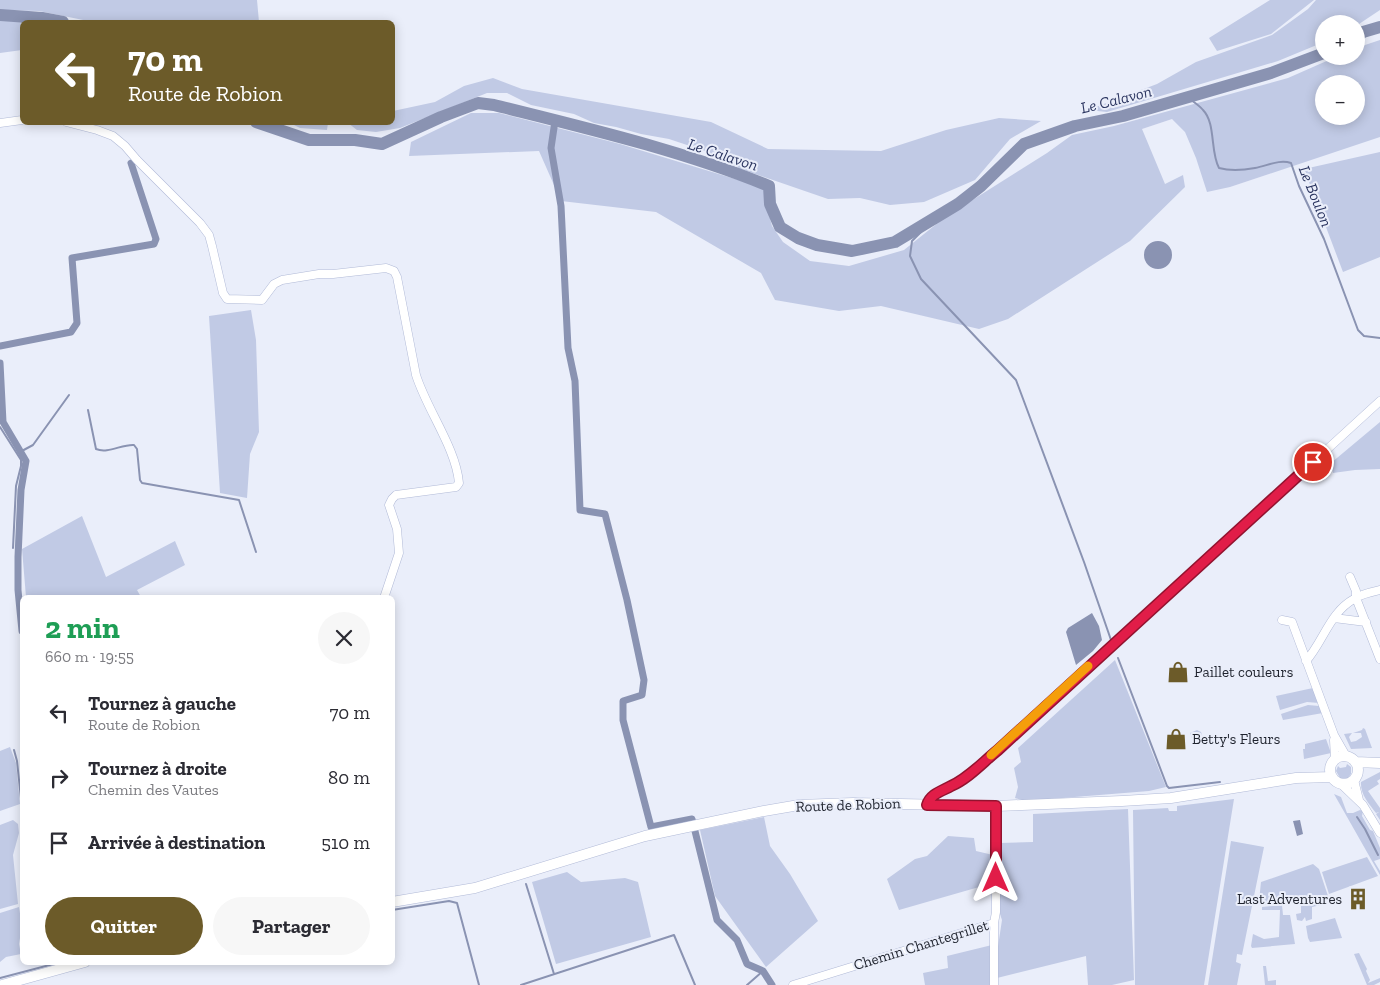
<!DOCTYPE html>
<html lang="fr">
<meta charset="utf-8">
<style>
:root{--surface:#fff;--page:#f7f7f7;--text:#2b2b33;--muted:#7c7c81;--accent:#6c5b29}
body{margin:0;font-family:"Zilla Slab",serif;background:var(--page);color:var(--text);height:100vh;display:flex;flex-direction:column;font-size:19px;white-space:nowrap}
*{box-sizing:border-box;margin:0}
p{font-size:16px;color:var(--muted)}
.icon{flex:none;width:28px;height:28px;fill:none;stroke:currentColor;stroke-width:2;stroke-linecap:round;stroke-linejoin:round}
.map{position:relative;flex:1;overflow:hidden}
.sheet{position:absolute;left:20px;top:595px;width:375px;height:370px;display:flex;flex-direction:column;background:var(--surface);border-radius:8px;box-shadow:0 2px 12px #0003}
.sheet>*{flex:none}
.hud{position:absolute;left:20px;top:20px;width:375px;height:105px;border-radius:8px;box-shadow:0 2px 12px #0003;background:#6c5b29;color:#fff;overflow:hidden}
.fabs{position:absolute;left:1315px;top:15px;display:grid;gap:10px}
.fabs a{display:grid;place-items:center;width:50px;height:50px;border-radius:50%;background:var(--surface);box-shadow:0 2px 12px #0003;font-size:25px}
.pin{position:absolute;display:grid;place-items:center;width:42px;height:42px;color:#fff;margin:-21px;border:2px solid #fff;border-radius:50%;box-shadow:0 1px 5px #0007}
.me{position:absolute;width:55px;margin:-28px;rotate:0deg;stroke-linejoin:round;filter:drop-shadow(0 0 4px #0008)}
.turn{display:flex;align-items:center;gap:18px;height:105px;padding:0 25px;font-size:22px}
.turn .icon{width:65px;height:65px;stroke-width:2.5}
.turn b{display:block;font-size:35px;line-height:42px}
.round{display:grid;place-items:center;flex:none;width:52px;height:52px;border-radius:26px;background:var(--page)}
.headline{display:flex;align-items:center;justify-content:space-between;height:85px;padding:0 25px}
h1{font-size:30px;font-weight:800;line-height:38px;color:#1e9e55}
.cta{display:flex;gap:10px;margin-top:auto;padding:10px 25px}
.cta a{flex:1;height:58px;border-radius:30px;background:var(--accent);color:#fff;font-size:20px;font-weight:800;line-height:58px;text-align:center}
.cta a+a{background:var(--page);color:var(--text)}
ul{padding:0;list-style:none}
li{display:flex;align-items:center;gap:15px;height:65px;padding:0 25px}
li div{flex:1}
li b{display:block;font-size:19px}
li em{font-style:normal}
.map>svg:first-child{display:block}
.green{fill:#c1cae5;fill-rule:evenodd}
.water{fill:#8a93b2}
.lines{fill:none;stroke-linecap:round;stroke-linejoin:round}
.stream{stroke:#8a93b2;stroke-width:2}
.canal{stroke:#8a93b2;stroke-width:7}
.river{stroke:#8a93b2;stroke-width:12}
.minor-casing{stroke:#b1bad7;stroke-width:9}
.secondary-casing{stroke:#b1bad7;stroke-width:11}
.minor{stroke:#fff;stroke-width:8}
.secondary{stroke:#fff;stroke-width:10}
.route-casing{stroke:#92132f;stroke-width:12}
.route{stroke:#e11d48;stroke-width:9}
.slow{stroke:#f59e0b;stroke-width:9}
.labels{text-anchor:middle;stroke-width:4;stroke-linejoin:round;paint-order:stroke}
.poi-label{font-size:15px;fill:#1f232e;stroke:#eaeefa;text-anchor:start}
.street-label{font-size:15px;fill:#1f232e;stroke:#eaeefa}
.water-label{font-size:16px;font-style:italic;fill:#2c3661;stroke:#eaeefa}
</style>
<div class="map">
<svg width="1380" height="985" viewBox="0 0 1380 985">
<rect width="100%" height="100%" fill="#eaeefa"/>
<path class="green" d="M0,0h257l2,22h-166l-54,-11 -39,-1z
M1270,0h44l-43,34 -54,17 -8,-13z
M1316,0h64v10l-24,16v-2h-32v18l-46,19 -171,51 -19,-2 69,-26 39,-22 76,-27 36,-26z
M0,20l36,1 9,1h-23v28l-22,3z
M1380,40v97l-150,50 -23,5 -11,-34 -11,-26 -13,-13 -30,10 23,55 18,-9 2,12 -55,54 -122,78 -29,10 -98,-23 -42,5 -64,-11 -14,-27 -105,-61 -95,-11 -22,-50 -130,5 2,-14 60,-29h28l121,31 145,44 1,15 6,23 11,16 27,19 39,5 55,-16 40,-32 103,-65 25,-18 42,-9 174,-48 50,-22h18v-8zM1324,84h32v32h-32z
M493,78l29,11 189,33 57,27 113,2 65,-21 53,-12 42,3 -31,18 -35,41 -51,22 -34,3 -30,-7 -32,1 -87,-30 -36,-18 -36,-12 -28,-5 -25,-7 -22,-4 -20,-9 -43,-9 -24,-12h-20l-87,35 -24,4 -19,-2 -9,-7 44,-1 1,-11 42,-9 29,-16z
M290,123h38l-1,7 -27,-2z
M1380,152v105l-37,15 -39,-103z
M251,310l5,30 3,92 -9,22 -3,44 -27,-5 -11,-177z
M1380,422v47l-25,1 -22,3 -2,-10z
M82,516l24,61 69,-36 10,24 -48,25 4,7h-115l-4,-48z
M1115,660l51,127 -17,4 -124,10 -10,-3 3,-11 -4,-19 7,-6 -3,-14z
M1313,688l6,15 -12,-1 -27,8 -4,-14z
M1308,705l11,1 4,7 -40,7 -2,-6z
M1363,728l2,1 7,19 -21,1 -7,-15 8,-1 -3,4 2,5 5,-1 6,-4 -1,-4h-8l9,-3z
M1197,730l4,2 3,9 -10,2 -4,-10z
M1326,739l5,14 -27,6 -1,-10h2v-5z
M10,747l6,16 4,41 -20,7v-60z
M1347,764l4,3v7l-3,4h-8l-4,-7 2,-5 2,2 6,-1z
M1380,772v7l-3,2 2,3 -11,7 12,17v12l-4,-6 3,-2 -3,1c-7,-9 -16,-19 -15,-31z
M1334,794l7,3 6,16h6l7,-3 3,1 -1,5 8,14 3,1 7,17v11l-6,2 6,10v4z
M1234,799l-30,186h-69l-2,-175 35,-2 1,3h8v-5z
M1128,809l6,171 -22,5h-24l-2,-29 -89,22v-25l5,-33 -4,-12 1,-65 34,-1v-28z
M764,817l6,29 20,28 28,47 -52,46 -51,-71 -15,-66z
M13,820l5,4 1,9 -6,22 5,49 -18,5v-84z
M948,836l26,2 2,13 17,4v22l-7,8 -87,25 -12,-31 28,-20 12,-3z
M1231,841l33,6 -22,108 -5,-1 -1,8 5,2 -4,21h-29z
M1367,857l11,19 -49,18 -7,-22z
M1313,864l6,5 9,27 -65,9 -4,-4 2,-19z
M567,872l14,10 44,-4 13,4 13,55 -95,27 -24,-82z
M1310,900l2,3 8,-1 1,1v2l-9,2v12l-6,2 -1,-4 -3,4 -5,-1 -1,-6 5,-1v-7l-3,-4z
M1282,905l1,10h7l5,29 -43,4 -1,-2 2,-12 11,5 15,-2 1,-27h-18v-3z
M19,907l3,19 -3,18 2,10 -15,3 -6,5v-49z
M1335,918l7,20 -32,4 -2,-4 -2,-12z
M992,945v40h-67l-2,-12 25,-5 -1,-12z
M1359,953l8,16 -1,2 4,9 -2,3 12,-5v4l-6,3h-7l-13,-31z
M1263,966h3l2,15 8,-1v5h-11z"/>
<path class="water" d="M1144 255a14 14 0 1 1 28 0a14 14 0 1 1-28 0Z
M1092,613l7,13 3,14 -9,11 -17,14 -10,-33 2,-4z
M1300,820l3,14 -6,2 -4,-15z"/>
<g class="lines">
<path class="stream" d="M1187,97c5,4 12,8 16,13 13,13 7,42 16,58 11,3 25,2 36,0 12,-2 24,-9 36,-5l8,23 25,53 34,91 6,6 16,2
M923,223v7l-11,11 -2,15 11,23 95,101 68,182 27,78
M88,410l8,39c12,5 26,-5 38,-4l3,4 3,31 2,3 97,17 17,52
M0,427l21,33v6l-5,20 -3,62
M20,452l13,-7 36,-50
M1118,658l49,128 2,2 51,-6
M14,750l3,11 5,47
M1357,817l8,12 13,26
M526,884l28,90
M392,910l57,-9 8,2 22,82
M0,978l61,-16
M521,985l153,-50 21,50
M747,985l16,-14"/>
<path class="canal" d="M555,121l-4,27 10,58 7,142 7,33 5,129 25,4 22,86 17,80 -2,15 -19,6v19l28,107 41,-8 25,101 20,20 10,24 16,7 9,14
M0,346l71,-14 6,-9 -5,-65 82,-14 2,-5 -25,-76
M0,363l3,59 23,39 -5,29 -3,67v33l4,41"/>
<path class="river" d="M0,15l42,3 21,4
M1356,37l7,-5 17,-5
M256,122l53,18h46l27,4 59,-27 37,-14 16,2c92,23 187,45 275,81l1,18 10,23 18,11 19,7 35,6 43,-9 63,-38 23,-18 43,-42 51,-18 48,-10 148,-43 53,-20"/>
<g class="minor-casing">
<path id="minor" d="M66,122l31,8 16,6 12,10 12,14 63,63 9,12 3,11 11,47 4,6 35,1 12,-16 8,-4 37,-6h14l53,-6 8,3 3,6 19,98c11,35 40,73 43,108l-3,4 -60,8 -4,4 -3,6 8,24 2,24 -15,45
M0,123l22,-3
M1350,577l6,14v7l24,61
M1334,618l32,4
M1282,620l10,2 42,113 12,21
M1306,661c17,-19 24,-49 48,-62 7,-5 17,-7 26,-9
M1334,740l1,19
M1354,780l5,20
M1341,784l22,21 17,28
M927,805c3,-11 15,-14 24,-19 18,-8 32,-24 47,-36l382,-349
M793,985l201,-62 2,-11v-106
M994,985v-62"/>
</g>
<g class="secondary-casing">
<path id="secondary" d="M1330 770a14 14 0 1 1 28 0a14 14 0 1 1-28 0Z
M1356,762l24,1
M392,902l83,-14 170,-52 119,-25 35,-6 54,-2 143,3 126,-5 49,-3 125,-20 36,-1
M2,985l83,-23"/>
</g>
<use href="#minor" class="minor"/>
<use href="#secondary" class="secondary"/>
</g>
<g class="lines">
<g class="route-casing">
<path id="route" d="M996,878v-72l-69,-1c3,-11 15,-14 24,-19 18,-8 32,-24 47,-36l315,-288"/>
</g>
<use href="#route" class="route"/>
<path class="slow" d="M991,755l97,-89"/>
</g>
<defs>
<g id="shop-bare" transform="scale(1.725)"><path d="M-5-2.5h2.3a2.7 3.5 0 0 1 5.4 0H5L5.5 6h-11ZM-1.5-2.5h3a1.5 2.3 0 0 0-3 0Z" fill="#6c5b29" stroke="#eaeefa" stroke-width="2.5" paint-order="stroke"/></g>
<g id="building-bare" transform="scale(1.725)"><path d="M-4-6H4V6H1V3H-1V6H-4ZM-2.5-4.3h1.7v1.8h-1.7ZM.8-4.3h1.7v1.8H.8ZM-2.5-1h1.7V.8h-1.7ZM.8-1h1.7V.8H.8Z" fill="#6c5b29" stroke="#eaeefa" stroke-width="2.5" paint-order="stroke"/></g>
</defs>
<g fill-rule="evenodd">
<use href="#shop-bare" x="1178" y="672"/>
<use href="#shop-bare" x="1176" y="739"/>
<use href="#building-bare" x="1358" y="899"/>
</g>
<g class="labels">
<g class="poi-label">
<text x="1194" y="677">Paillet couleurs</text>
<text x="1192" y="744">Betty's Fleurs</text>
<text x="1342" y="904" text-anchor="end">Last Adventures</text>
</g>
<g class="street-label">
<text transform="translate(848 805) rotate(-2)" y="5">Route de Robion</text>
<text transform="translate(921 945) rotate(-17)" y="5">Chemin Chantegrillet</text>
</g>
<g class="water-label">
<text transform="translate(1116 99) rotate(-14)" y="6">Le Calavon</text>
<text transform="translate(723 154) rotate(18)" y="6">Le Calavon</text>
<text transform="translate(1316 196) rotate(68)" y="6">Le Boulon</text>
</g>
</g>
</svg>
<div class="fabs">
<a>+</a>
<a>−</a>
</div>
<div class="pin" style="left:1313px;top:462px;background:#d93025"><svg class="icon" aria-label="arrive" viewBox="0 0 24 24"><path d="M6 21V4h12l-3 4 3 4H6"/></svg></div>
<svg class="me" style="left:996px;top:878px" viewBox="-20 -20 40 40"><path d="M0-17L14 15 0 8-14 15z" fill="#e11d48" stroke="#fff" stroke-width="4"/></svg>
<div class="hud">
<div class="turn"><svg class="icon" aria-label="left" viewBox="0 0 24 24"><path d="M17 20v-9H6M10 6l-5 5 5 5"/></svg><div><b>70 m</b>Route de Robion</div></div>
</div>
<section class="sheet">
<div class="headline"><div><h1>2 min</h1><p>660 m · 19:55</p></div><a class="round"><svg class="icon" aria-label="close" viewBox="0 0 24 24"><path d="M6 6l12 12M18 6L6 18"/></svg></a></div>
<ul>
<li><svg class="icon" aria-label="left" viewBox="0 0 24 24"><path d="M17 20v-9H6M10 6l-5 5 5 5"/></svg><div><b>Tournez à gauche</b><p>Route de Robion</p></div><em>70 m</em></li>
<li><svg class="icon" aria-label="right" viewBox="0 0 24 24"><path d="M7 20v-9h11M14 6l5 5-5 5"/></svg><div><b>Tournez à droite</b><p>Chemin des Vautes</p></div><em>80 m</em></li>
<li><svg class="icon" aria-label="arrive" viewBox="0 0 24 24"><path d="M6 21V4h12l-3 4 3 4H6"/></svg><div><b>Arrivée à destination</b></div><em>510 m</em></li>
</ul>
<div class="cta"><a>Quitter</a><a>Partager</a></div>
</section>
</div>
